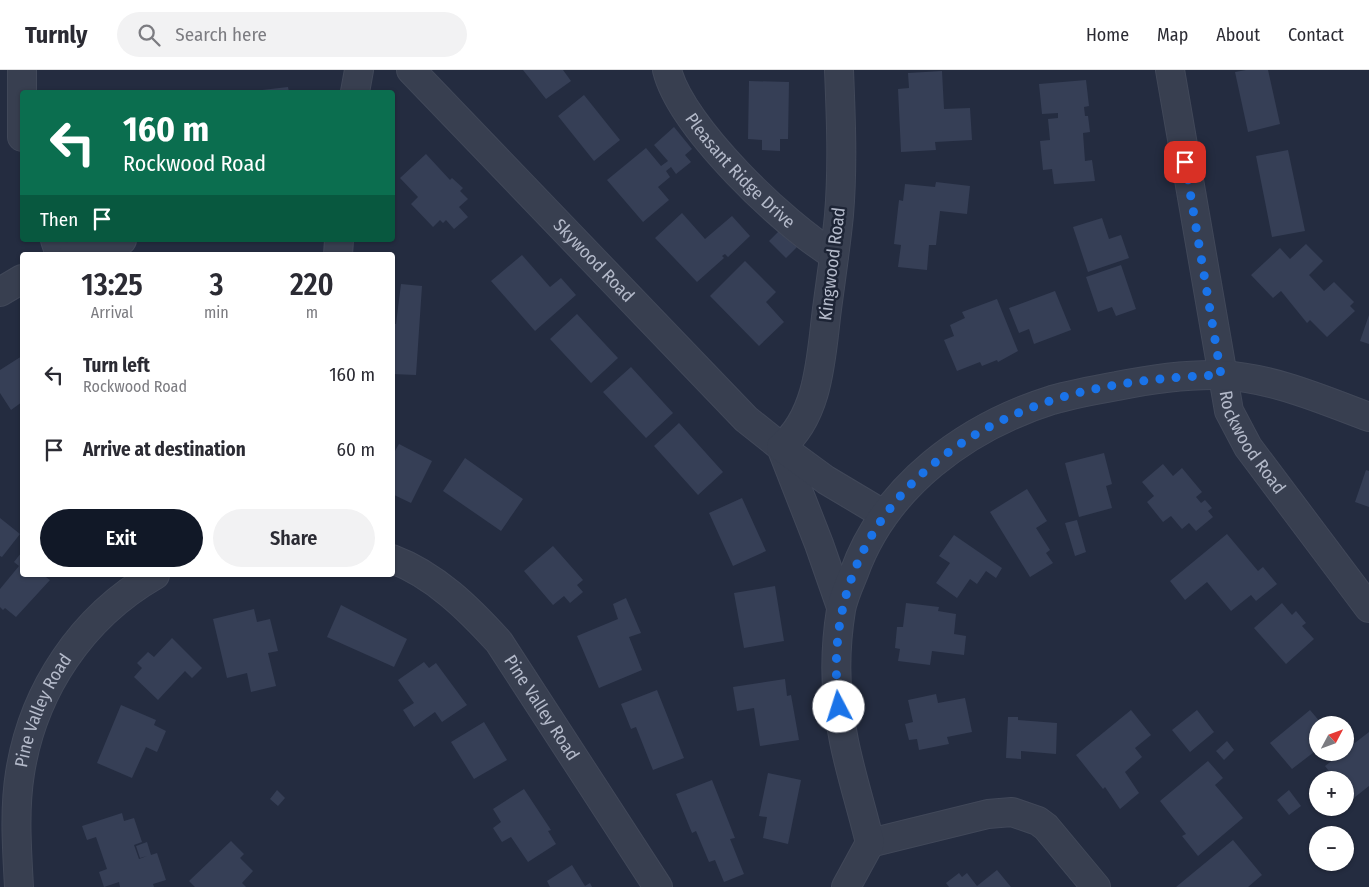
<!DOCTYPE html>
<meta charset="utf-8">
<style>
:root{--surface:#fff;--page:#f2f2f3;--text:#2b2b33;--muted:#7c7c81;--line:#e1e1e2;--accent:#111827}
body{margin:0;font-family:"Fira Sans Condensed",sans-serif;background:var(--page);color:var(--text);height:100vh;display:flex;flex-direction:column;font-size:19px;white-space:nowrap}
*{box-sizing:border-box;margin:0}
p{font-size:16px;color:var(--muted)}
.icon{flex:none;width:28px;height:28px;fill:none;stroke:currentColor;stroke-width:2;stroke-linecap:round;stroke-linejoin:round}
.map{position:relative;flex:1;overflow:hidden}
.side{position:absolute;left:20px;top:182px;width:375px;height:325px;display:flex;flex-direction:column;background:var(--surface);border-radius:5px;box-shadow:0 1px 4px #0004}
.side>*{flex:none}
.banner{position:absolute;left:20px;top:20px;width:375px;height:152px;border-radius:5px;box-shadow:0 1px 4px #0004;background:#0b6e4f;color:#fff;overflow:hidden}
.needle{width:32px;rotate:49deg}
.fabs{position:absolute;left:1309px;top:646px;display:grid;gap:10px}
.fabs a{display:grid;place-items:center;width:45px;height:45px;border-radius:50%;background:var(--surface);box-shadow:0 1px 4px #0004;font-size:25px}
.pin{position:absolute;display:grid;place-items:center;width:42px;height:42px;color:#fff;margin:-21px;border-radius:10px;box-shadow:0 2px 8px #0006}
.me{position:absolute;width:55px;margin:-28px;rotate:355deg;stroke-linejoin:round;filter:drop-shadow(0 0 4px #0008)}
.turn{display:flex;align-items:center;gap:18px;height:105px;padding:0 20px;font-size:22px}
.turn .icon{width:65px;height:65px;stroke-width:2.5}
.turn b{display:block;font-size:35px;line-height:42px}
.then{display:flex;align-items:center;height:48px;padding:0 20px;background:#0003;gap:10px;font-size:19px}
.eta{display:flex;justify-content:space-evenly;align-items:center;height:85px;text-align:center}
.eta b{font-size:30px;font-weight:600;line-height:35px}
.cta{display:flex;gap:10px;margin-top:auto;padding:10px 20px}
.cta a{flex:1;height:58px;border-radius:30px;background:var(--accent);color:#fff;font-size:20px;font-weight:600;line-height:58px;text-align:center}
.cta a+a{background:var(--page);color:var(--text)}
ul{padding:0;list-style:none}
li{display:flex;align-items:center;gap:15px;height:75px;padding:0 20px}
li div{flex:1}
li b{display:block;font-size:19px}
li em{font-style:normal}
header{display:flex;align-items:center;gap:30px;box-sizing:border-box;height:70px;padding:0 25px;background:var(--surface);border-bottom:1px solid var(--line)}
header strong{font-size:24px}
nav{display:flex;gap:28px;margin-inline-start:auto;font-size:18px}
.search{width:350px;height:45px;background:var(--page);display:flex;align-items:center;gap:12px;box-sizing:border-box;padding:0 18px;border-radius:28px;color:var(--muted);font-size:19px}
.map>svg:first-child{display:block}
.building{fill:#363f56}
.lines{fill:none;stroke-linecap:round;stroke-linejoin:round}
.minor-casing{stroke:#414859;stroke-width:30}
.minor{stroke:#383f50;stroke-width:28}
.route{stroke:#1a73e8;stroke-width:9;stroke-dasharray:0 16.2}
.labels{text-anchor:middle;stroke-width:5;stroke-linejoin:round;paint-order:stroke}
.street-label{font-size:18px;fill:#b4baca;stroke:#1d2435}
</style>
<header>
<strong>Turnly</strong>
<div class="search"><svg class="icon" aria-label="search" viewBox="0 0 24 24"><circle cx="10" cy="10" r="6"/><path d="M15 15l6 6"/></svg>Search here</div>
<nav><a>Home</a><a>Map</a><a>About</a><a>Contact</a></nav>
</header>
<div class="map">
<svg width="1369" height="817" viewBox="0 0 1369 817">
<rect width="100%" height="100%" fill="#242c40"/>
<path class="building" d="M523,0h40l8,11 -25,18z
M1246,0h22l12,54 -32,8 -13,-60z
M942,1l2,38 26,-1 2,32 -37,2 1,8 -35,2 -3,-63 11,-1 -1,-15z
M1086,10l3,26 -5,1 1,9h3l2,16 -7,1 2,28 7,-1 3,21 -41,3 -2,-15 -9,1 -3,-29 10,-1 -2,-21 10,-1v-5l-16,1 -3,-30z
M749,11l40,1 -1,57h-8v12l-18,-1v-10l-14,-1z
M288,17l1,5h-27v-2z
M584,25l36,45 -26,21 -36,-45z
M674,57l18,22 -7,6 6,7 -15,12 -5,-7 -5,4 4,6 -12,10 11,13 -26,22 -36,-42 39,-32 15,18 7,-5 -14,-16z
M1288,80l17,81 -33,6 -16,-81z
M426,84l24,26 2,-2 11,10 -3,3 8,8 -9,8 9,10 -14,12 -8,-9 -3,3 -3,-3 -7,7 -22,-23 7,-7 -18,-19z
M936,112l34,4 -3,28 -27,-3 -4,34h-7l-2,25 -29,-3 3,-22 -7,-1 5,-44 4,1 2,-17 30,3z
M682,143l23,26 27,-23 18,20 -22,21 -3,-3 -3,2 2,2 -27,24 -42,-44z
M1102,148l7,21 12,-4 8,23 -41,14 -15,-45z
M780,160l17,17 -11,11 -17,-17z
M1306,174l17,17 -14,14 15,16 10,-9 20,20 -4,4 5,5 -28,26 -17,-17 -3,3 -26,-32 -8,7 -22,-23 29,-27 10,11z
M522,185l28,32 11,-9 15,17 -41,36 -44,-50z
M745,191l31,31 -10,10 18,20 -25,24 -49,-50z
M1121,195l15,44 -20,7 -4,-9 -14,5 -12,-35z
M401,214l21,2 -6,89 -24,-1v-51l4,1z
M1055,221l16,39 -37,14 -5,-15 -10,4 -10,-25z
M997,229l21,52 -20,11 -1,-2 -15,6 -2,-4 -23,9 -13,-31 10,-4 -4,-11 15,-7 -3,-6z
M577,244l41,44 -27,25 -41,-44z
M1369,245v29l-9,-3z
M22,286v46l-11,8 -11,-17v-23z
M631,297l42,46 -27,25 -43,-46z
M679,353l44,49 -25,23 -44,-49z
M399,374l33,17 -21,42 -19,-9v-38z
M1104,383l8,31 -6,2 6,22 -33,9 -14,-54z
M465,388l58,41 -22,32 -58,-40z
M1163,394l10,12 9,-8 20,24 -6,5 5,6 4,-3 7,8 -4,3 5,6 -17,14 -7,-8 -7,6 -11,-13 -8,6 -16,-20 7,-6 -12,-14z
M1366,400l3,1v36l-14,-5z
M1027,419l20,32 -11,7 14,22 -4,3 7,10 -23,14 -40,-65z
M742,428l24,53 -33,15 -24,-53z
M0,448l20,16 -18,23 -2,-1z
M1077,450l9,32 -11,4 -10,-33z
M1227,464l31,37 5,-4 14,17 -21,17 -5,-6 -20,16 -24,-29 -22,18 -15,-19z
M954,465l48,33 -6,10 -10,-7 -9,13 -7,-5 -13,19 -21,-15 14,-20 -11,-7z
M553,476l30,34 -6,5 6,7 -13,11 -6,-7 -11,9 -29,-34z
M21,483l1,22h21l7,5 -34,37 -11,-9 -2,2 -3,-3v-18l19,-23 -5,-4z
M775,516l9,55 -40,7 -10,-55z
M626,528l15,35 -12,4 13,33 -43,18 -22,-52 41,-17 -5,-15z
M906,533l33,4 -1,4 18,3 -2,20 12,2 -2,19 -32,-4 -2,14 -32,-4 2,-12 -5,-1 2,-21h6z
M1282,533l10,12 4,-4 10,12 -4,3 12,13 -28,25 -32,-36z
M341,535l66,34 -13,28 -67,-30z
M254,539l3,13 13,-3 8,32 -10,2 8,33 -25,6 -4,-19 -20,5 -14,-59z
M172,568l30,30 -10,10 -7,-7 -27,29 -24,-23 8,-9 -5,-5 11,-11 6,5z
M424,592l5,6 7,-5 31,42 -25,17 -7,-10 -21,15 -11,-17 11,-7 -16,-23z
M785,609l2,17 4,-1 8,45 -39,6 -6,-38 -17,3 -4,-24z
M657,620l27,68 -31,12 -17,-43 -5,2 -10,-25z
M936,624l2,9 27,-5 7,34 -25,5 2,7 -30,6 -2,-11 -8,1 -4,-16 8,-2 -5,-22z
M121,635l35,15 -2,5 12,6 -9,21 -11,-5 -14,31 -35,-15z
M1131,640l20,25 -16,13 7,9 -17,15 14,21 -19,16 -15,-22 -2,2 -27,-34z
M1197,640l17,22 -24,20 -18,-22z
M1310,640l11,13 9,-8 9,10h-21v24l-26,20 -22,-26z
M1008,647h10v3l39,3 -1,31 -35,-3v8l-15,-1z
M484,652l23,38 -33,19 -23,-37z
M1369,662v54l-24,19v-25h-20l7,-5 -7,-9z
M1227,671l7,9 -10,10 -8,-9z
M1208,691l15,17 -8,7 28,33 -45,38 -16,-20 4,-2 -26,-33z
M768,703l33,7 -13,64 -25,-6 4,-21 -8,-1z
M712,710l23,58 -5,1 14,35 -20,8 -9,-22 -6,2 -13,-31 -4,2 -16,-39z
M524,719l27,41 -3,1 8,13 -28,18 -17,-25 -9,5 -9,-14 8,-6 -8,-13z
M277,720l8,8 -7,8 -8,-7z
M1289,720l12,16 -12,9 -12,-15z
M122,743l2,8 10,-3 8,24 -8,3 5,14 8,-3 -7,2 -4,-12 11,-4 4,13 6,-2 9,27 -13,4 1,3h-34l-1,-5 -15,5 -5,-15 8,-3 -11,-32 -9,3 -5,-14z
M1233,770l29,35 -14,12h-72z
M231,771l13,13 -4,4 13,13 -11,12 4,4h-51l-6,-6z
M572,795l13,21 5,-3 2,4h-42l-3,-6z
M997,800l14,17h-62l-3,-4 13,-10 3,4 5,-4 10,13z"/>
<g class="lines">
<g class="minor-casing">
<g id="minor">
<path d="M22,0v67"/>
<path id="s1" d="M411,0l335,349 35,28 38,97 22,63"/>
<path id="s2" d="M667,0c14,57 117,155 167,185"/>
<path d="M839,0c2,48 4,97 0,145 -3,31 -8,63 -12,94 -6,46 -7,106 -46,138l45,33 57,34"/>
<path id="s3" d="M1170,0l59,341 19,36 121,161"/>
<path d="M355,22l4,-22"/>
<path d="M55,170l5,15"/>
<path d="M73,185l49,-15"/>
<path d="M338,185l1,-15"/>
<path d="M0,222l22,-13"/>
<path id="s4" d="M392,489c43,16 77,50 107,83l159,245"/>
<path d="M870,773l118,-29 24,-2 26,9 8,6 50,60"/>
<path id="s5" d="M19,817c-2,-37 -5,-77 1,-114 13,-83 62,-156 135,-198"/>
<path d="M846,817l24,-44c-8,-34 -19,-67 -26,-102 -9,-43 -10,-88 -3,-131 2,-12 8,-25 13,-37 31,-87 112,-146 198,-173 21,-6 43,-10 65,-14 34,-7 69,-12 104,-11 52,3 100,24 148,42"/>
</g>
</g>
<use href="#minor" class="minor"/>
</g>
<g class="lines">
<path class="route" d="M839,637c-20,-151 74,-262 214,-307 53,-17 112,-23 168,-25l-36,-213"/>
</g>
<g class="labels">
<g class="street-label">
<text dy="6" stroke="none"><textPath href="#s2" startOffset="126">Pleasant Ridge Drive</textPath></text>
<text dy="6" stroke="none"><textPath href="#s1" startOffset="264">Skywood Road</textPath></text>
<text transform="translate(832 194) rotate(-83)" y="6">Kingwood Road</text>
<text dy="6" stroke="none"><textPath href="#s3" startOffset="384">Rockwood Road</textPath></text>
<text dy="6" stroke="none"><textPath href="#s4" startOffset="215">Pine Valley Road</textPath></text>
<text dy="6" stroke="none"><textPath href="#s5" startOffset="181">Pine Valley Road</textPath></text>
</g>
</g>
</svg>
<div class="fabs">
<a><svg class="needle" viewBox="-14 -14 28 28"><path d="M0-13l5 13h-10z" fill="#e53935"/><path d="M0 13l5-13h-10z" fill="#7c7c81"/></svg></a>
<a>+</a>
<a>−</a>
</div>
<div class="pin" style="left:1185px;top:92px;background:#d93025"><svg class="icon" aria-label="arrive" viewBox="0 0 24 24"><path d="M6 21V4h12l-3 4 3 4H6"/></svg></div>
<svg class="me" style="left:839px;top:637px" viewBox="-20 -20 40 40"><circle r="19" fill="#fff"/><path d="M0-13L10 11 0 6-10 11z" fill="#1a73e8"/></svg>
<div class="banner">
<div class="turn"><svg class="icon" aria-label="left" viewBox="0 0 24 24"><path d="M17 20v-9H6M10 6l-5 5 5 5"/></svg><div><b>160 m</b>Rockwood Road</div></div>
<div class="then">Then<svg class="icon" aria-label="arrive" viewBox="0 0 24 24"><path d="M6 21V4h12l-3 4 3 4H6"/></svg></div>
</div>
<section class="side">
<div class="eta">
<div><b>13:25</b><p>Arrival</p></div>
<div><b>3</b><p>min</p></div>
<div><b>220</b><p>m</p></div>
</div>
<ul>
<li><svg class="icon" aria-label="left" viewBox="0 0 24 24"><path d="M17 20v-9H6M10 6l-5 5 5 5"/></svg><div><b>Turn left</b><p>Rockwood Road</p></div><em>160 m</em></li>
<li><svg class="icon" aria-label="arrive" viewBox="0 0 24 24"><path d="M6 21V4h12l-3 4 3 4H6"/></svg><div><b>Arrive at destination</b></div><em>60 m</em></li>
</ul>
<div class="cta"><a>Exit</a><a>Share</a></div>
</section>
</div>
